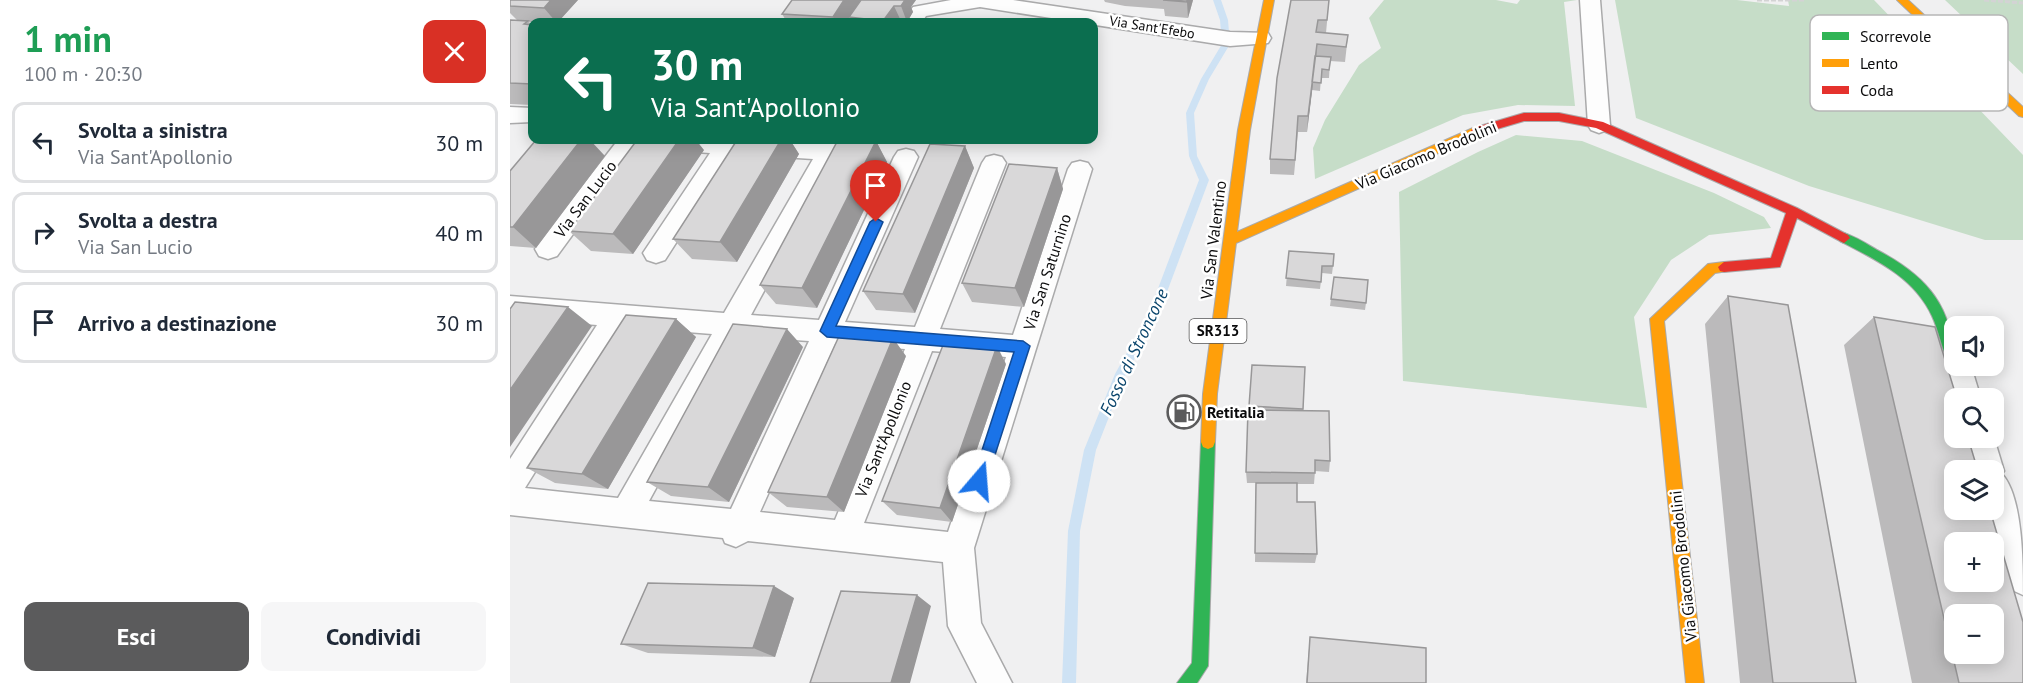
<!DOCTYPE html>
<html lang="it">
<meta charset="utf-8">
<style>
:root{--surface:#fff;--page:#f6f6f7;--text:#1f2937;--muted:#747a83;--line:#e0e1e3;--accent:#5b5b5c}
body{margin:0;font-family:"PT Sans",sans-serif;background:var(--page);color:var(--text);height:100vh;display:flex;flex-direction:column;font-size:22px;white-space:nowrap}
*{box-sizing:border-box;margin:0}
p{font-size:20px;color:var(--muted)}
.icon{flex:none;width:33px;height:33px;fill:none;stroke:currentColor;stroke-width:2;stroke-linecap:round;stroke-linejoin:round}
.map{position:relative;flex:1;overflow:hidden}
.details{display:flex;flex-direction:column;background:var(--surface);width:510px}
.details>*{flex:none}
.banner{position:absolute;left:18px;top:18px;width:570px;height:126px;border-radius:12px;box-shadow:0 3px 15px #0003;background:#0b6e4f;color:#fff;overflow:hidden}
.buttons{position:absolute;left:1434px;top:316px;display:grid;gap:12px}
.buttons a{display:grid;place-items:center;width:60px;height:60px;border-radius:12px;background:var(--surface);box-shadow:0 3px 15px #0003;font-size:30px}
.pin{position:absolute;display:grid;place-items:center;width:51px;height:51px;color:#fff;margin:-62px -26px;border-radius:50% 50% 50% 0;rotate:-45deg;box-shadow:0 0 6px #0007}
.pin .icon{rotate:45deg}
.me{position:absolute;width:66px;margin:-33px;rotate:18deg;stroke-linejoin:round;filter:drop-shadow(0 0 4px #0008)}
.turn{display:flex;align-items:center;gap:21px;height:126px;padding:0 24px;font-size:27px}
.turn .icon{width:78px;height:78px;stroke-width:2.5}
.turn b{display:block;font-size:42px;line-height:51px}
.round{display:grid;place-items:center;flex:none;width:63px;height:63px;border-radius:12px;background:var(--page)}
.summary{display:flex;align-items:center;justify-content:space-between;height:102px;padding:0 24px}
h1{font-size:36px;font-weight:800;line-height:45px;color:#1e9e55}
.primary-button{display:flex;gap:12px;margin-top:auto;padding:12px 24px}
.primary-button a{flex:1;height:69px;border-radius:12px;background:var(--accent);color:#fff;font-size:24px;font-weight:800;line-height:69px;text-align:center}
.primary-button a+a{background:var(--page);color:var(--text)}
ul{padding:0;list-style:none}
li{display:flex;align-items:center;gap:18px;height:81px;margin:0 12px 9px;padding:0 12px;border:3px solid var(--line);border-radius:12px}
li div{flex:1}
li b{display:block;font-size:22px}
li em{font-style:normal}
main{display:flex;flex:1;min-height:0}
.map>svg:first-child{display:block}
.green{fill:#c6ddc8}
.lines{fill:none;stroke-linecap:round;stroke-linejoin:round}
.stream{fill:#cee2f4;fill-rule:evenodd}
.street-casing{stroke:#aaaaab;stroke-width:3}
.fast-casing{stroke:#aaaaab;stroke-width:2}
.slow-casing{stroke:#aaaaab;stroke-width:2}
.jam-casing{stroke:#aaaaab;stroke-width:2}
.path{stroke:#d3d3d4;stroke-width:3;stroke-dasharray:5 2;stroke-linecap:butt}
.street{fill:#fdfdfd;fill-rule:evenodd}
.fast{fill:#30b455;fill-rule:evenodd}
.slow{fill:#ff9f0a;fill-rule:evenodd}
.jam{fill:#e5322d;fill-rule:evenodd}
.wall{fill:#bbbabb}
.shaded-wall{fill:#989798}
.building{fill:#d9d8d9;stroke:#989798;stroke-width:1.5;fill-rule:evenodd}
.route{fill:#1a73e8;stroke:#114b97;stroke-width:1.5}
.labels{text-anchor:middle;stroke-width:5;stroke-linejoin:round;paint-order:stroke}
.far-street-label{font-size:14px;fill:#0b0b0c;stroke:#fff}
.shield{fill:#fff;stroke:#545455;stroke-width:1.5}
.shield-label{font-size:15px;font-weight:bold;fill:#0b0b0c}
.street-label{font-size:16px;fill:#0b0b0c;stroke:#fff}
.poi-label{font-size:16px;font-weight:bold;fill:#0b0b0c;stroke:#fff;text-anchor:start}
.water-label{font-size:18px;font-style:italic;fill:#0a456c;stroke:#fff}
.key{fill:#fff;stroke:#b6b6b6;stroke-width:1.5}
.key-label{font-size:16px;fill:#0b0b0c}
</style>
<main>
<section class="details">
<div class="summary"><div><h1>1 min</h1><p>100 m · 20:30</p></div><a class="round" style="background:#d93025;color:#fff"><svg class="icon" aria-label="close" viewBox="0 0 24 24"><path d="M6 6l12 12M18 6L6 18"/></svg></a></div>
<ul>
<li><svg class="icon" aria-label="left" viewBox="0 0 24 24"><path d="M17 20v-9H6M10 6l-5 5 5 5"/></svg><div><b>Svolta a sinistra</b><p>Via Sant'Apollonio</p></div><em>30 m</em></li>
<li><svg class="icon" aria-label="right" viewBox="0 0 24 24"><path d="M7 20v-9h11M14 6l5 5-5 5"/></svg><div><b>Svolta a destra</b><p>Via San Lucio</p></div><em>40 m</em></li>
<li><svg class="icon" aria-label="arrive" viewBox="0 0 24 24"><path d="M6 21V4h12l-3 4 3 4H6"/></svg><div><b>Arrivo a destinazione</b></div><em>30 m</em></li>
</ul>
<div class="primary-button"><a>Esci</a><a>Condividi</a></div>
</section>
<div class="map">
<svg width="1513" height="683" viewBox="0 0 1513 683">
<rect width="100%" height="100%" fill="#f0f0f1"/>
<path class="green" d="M874,0h112l21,4 3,-4h57l-13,2 11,104 -57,-1 -55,10 -148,64 -2,-31 12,-28 34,-55 22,-17 -12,-30z
M1105,0h122l52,6 -1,-6h86l149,155v85h-38l-176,-54 -173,-68z
M1435,0h78v74z
M1006,135l66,6 132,52 50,24 7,11 -62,7 -38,25 -37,57 13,91 -244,-27 -4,-189 79,-40z"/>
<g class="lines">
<path class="stream" d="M703,0h8l7,20 2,24 -21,35 -15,34 3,43 12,24 -51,136 -33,60 -29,74 -16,81 -4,152h-14l6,-152 16,-81 31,-76 33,-59 51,-135 -10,-24 -3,-43 15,-34 21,-35 -2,-24z"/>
<g class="street-casing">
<path id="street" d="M441,0h62l217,32 38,1 3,5 -3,5 -38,3 -250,-39 -54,9 -4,6h-20l11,-15z
M1070,0h20l10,125 -3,5 -8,3 -8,-3 -3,-5z
M0,107l22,1v14l-22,1z
M108,140h136l68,4 2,-4h22l-95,175 68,5 75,-163 4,-6 8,-2 8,2 4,6 -73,165 70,5 67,-164 4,-6 8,-2 8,2 4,6 -66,166 73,6 55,-166 4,-6 8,-2 8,2 4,6 -118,379 7,75 31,60h-35l-29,-57 -5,-64 -195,-21 -12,6 -11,-4 -2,-5 -213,-23v-56l87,-134 -87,-7v-22l214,17 89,-154 -80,-5 -68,106 -9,3 -9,-3 -4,-7 67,-100 -74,-5 -79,108 -9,3 -9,-3 -4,-7 4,-7zM115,327l87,7 -94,164 -93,-10zM229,336l70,5 -78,168 -82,-8zM325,344l70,5 -70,171 -75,-8zM422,351l74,6 -58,175 -84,-9z
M1444,355v11h17l10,33h-27v3l-11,-36 4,-8z
M1454,438h30l10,33 -2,3c21,23 21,90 21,121l-11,-5 -26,-80h8v-39h-20z"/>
</g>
<g class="fast-casing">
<path id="fast" d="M1334,233c12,4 23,11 33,17 50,26 77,57 77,116l-5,-2c-7,-15 -10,-33 -17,-48 -18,-39 -56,-56 -92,-75l-2,-3z
M698,435l5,2 2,5 -7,224 -11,17h-20l15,-20 9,-221 2,-5z"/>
</g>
<g class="slow-casing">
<path id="slow" d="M754,0h10l-24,130 -13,102 236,-104h8l2,3 -2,3 -245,109 -19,151 -2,48 -2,5 -5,2 -5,-2 -2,-5 2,-48 35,-264z
M1387,0h11l115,107v10l-4,-1z
M1214,262l6,5 -2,4 -13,2 -51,48 40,362h-18l-36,-364 58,-55z"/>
</g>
<g class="jam-casing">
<path id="jam" d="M1014,113h35l44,9 194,86 51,27 2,3 -6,5 -4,-2 -43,-23 -17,49 -56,5 -4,-1 -2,-4 6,-5 47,-4 15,-45 -190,-85 -37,-7h-35l-47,14 -6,-4 2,-3z"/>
</g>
<path class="path" d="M1247,0h48
M1474,0l39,3"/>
<use href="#street" class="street"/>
<use href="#fast" class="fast"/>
<use href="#slow" class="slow"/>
<use href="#jam" class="jam"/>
</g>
<path class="wall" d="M0,0h68l-20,22h-29l3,3v80l-22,-1v-84h7l-7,-7z
M406,0l-5,7 2,5 -6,10h-56l-1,-3 -2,3h-61l-5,-8z
M594,0h89l-5,18 -23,-2 -1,-7 -39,-3 -20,-4z
M819,0l-3,33 22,2 -3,27 -15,-1 -1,17h-8l-1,13 -8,-1 -5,42h-9l-4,43 -24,-1v-15l7,-81z
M227,140h53l9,14 -62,108 -45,-3 -19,-20z
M366,141l11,21 -70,146 -41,-4 -16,-19z
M455,146l9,22 -59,145 -39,-3 -13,-19z
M194,150l-71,104 -42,-3 -22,-20z
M95,156l-69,92 -26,-2v-75z
M547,168l6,21 -39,118 -52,-5 -10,-19z
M779,251l44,15 -1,8 -10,-1 -2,16 -34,-3z
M824,277l32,26 -1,7 -35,-4z
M1218,296l128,387h-116l-35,-359z
M1364,317l149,366h-111l-68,-338z
M166,319l20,18 -88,152 -53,-6 -28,-15z
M293,347l-74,155 -58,-6 -24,-14z
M396,356l-62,156 -57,-5 -19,-15z
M496,364l-54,158 -55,-7 -15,-14z
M795,367l-2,44 27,50 -1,11 -14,-1 -1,13h-17v18l20,52 -2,9 -60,-1 1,-79h-9l-1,-11 3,-66z
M284,598l-19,59 -127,-4 -27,-9z
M800,637l116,46h-120z"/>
<path class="shaded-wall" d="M41,0h27l-20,22h-2l-12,-14z
M334,0h17l-12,17 1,2 -2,3h-12l-3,-5z
M393,0h13l-5,7 2,5 -6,10 -6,-16z
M677,0h6l-5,18 -1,-16z
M384,6l7,15 -1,1h-16l-1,-1z
M807,44l-1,16 -9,72 1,-16z
M71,140h9l15,16 -69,92 -23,-21z
M169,140h17l8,10 -71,104 -20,-20z
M271,140h9l9,14 -62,108 -17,-20z
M366,141l11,21 -70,146 -15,-20z
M455,146l9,22 -59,145 -12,-19z
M547,168l6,21 -39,118 -9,-19z
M58,307l24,19 -82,121v-57z
M166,319l20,18 -88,152 -26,-15z
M277,329l16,18 -74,155 -21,-15z
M383,338l13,18 -62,156 -17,-15z
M487,346l9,18 -54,158 -12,-14z
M264,586l20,12 -19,59 -22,-9z
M407,595l14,11 -21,77h-19z"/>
<path class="building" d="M0,0h41l-7,8 -34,-2z
M282,0h52l-11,17 -51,-3z
M351,0h44l-4,6h-7l-11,15 -34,-4z
M653,0h24v2z
M781,0h38l-2,20h-9l-2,12 32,3 -2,12 -29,-3 -9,72h-10l-3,44 -25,-1 7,-81z
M0,20l18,1 -4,3 8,1v34l-2,3h2v22l-22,-1z
M805,56l16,1 -2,13 -7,-1 -1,14 -9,-1z
M26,140h45l-68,87h-3v-56z
M127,140h42l-66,94 -44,-3z
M227,140h44l-61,102 -47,-3z
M328,140l38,1 -74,147 -42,-3z
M420,144l35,2 -62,148 -40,-3z
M499,164l48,4 -42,120 -53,-5z
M779,251l45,3 -1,12h-11l-1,16 -35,-4z
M824,277l34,3 -2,23 -35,-4z
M1218,296l60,9 68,378h-83z
M5,302l53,5 -58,83v-81z
M116,315l50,4 -94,155 -55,-6z
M1364,317l61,10 22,72h-3v39h14l10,33h-24v39h36l33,112v61h-64zM1444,543h40v39h-40zM1444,615h40v39h-40z
M223,324l54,5 -79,158 -61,-5z
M330,334l53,4 -66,159 -59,-5z
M435,340l52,6 -57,162 -58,-7z
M742,365l53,2 -2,42 -54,-3z
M738,410l81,1 1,50 -15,-1v13l-69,-1z
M746,483h41v19h18l2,52 -62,-1z
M138,583l126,3 -21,62 -132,-4z
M331,591l76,4 -26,88h-81z
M800,637l116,11v35h-119z"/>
<path class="route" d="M366,218l7,4 -47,104 187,15 7,5 -45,140h-11l-2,-5 42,-129 -187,-15 -7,-6 50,-109z"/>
<defs>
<g id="fuel-ring" transform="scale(1.725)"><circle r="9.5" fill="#fff" stroke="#5b5b5c" stroke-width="1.5"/><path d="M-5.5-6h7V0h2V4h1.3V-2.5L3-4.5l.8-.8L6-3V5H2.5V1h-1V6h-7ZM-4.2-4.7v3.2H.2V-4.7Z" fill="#5b5b5c"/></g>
</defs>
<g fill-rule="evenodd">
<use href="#fuel-ring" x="674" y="412"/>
</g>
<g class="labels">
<g class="far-street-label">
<text transform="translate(642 27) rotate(9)" y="5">Via Sant'Efebo</text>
</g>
<rect class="shield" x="679.5" y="319" width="57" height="24" rx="4.5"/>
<g class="shield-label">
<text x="708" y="336">SR313</text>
</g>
<g class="street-label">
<text transform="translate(916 155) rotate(-23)" y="6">Via Giacomo Brodolini</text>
<text transform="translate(75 199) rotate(-53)" y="6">Via San Lucio</text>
<text transform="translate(703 240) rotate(-83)" y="6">Via San Valentino</text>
<text transform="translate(537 272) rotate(-72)" y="6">Via San Saturnino</text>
<text transform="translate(373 439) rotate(-68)" y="6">Via Sant'Apollonio</text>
<text transform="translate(1173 566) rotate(-96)" y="6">Via Giacomo Brodolini</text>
</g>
<g class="poi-label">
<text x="697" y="418">Retitalia</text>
</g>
<g class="water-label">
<text transform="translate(624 352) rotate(-65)" y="6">Fosso di Stroncone</text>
</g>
</g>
<rect x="1300" y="15" width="198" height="96" rx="9" class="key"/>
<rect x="1312" y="32" width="27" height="8" fill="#30b455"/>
<rect x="1312" y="59" width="27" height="8" fill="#ff9f0a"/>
<rect x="1312" y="86" width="27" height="8" fill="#e5322d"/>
<g class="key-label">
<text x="1350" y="42">Scorrevole</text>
<text x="1350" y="69">Lento</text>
<text x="1350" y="96">Coda</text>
</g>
</svg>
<div class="buttons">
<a><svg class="icon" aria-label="sound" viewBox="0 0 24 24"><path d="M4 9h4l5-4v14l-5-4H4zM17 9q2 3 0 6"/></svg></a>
<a><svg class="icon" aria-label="search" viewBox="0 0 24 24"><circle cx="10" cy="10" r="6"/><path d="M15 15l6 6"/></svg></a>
<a><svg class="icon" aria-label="layers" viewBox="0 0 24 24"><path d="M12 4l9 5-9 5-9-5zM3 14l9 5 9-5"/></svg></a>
<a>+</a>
<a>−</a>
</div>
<div class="pin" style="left:366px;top:222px;background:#d93025"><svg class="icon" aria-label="arrive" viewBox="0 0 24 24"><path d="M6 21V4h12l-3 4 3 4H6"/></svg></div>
<svg class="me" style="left:469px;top:481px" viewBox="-20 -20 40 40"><circle r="19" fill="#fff"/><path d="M0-13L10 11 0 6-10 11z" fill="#1a73e8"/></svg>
<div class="banner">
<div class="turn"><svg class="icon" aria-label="left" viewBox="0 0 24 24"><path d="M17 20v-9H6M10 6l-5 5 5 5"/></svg><div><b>30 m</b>Via Sant'Apollonio</div></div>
</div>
</div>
</main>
